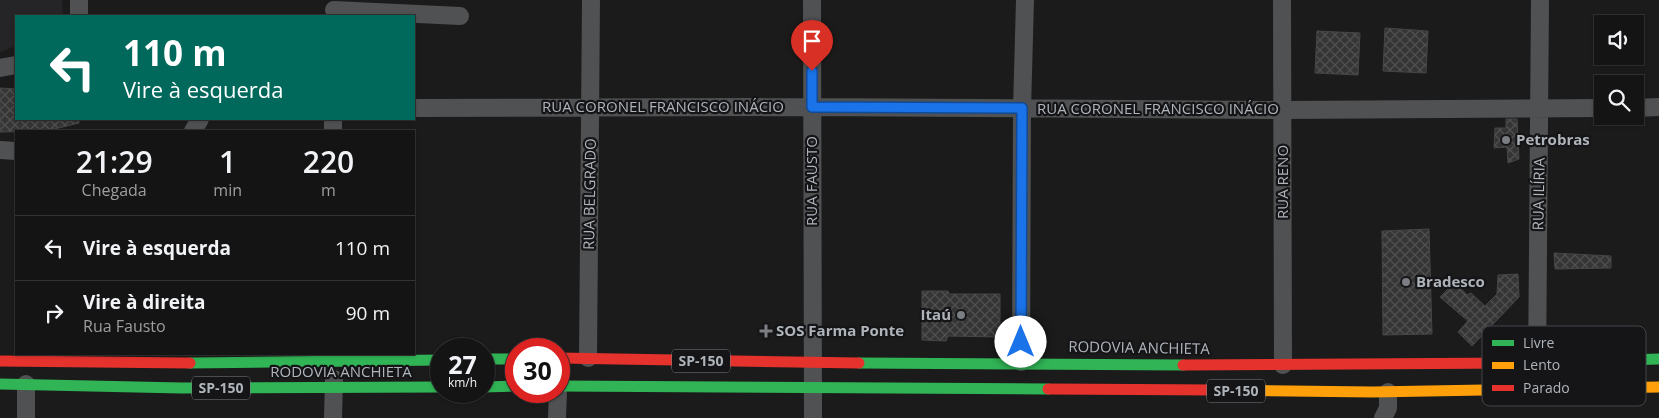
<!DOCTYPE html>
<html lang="pt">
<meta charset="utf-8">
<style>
:root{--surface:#141414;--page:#1d1d1d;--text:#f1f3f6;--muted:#9d9ea0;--line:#333334}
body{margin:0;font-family:"Open Sans",sans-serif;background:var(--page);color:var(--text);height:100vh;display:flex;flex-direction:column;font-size:19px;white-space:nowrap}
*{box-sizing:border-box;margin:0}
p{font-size:16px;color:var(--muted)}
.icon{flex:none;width:28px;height:28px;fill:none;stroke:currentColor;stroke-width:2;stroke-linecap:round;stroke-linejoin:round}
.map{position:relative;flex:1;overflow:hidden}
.sheet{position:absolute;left:15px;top:130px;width:400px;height:225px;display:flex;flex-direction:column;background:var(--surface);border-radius:0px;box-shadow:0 1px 4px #0004,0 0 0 1px var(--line)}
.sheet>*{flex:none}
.guide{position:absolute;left:15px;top:15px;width:400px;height:105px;border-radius:0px;box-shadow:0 1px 4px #0004,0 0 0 1px var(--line);background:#00695c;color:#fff;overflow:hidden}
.tools{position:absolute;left:1594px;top:15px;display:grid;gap:10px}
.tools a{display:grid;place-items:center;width:50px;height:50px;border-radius:0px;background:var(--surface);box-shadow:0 1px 4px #0004,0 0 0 1px var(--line);font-size:25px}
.speed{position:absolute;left:430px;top:338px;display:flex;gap:10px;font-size:25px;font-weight:700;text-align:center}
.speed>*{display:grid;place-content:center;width:65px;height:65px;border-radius:50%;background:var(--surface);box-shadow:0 1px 4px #0004,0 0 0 1px var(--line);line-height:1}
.speed small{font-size:12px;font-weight:400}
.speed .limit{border:8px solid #d22;background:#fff;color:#111}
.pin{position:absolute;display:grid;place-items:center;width:42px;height:42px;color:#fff;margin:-51px -21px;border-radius:50% 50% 50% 0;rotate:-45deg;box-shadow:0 0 5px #0007}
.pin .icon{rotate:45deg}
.me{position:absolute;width:55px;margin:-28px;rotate:0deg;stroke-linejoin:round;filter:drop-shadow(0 0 4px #0008)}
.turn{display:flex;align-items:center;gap:18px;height:105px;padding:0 25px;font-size:22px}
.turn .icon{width:65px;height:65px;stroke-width:2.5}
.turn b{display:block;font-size:35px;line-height:42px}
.eta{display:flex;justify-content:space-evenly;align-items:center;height:85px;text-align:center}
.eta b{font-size:30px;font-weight:600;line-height:35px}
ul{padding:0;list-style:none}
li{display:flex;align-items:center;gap:15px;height:65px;padding:0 25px;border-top:1px solid var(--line)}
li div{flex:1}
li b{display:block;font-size:19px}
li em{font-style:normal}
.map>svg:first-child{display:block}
.built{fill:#252527}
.building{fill:url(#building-cross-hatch);stroke:#444647}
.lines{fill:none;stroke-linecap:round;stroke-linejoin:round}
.street{stroke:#505153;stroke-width:18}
.fast{stroke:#30b455;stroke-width:11}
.slow{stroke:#ff9f0a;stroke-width:11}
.jam{stroke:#e5322d;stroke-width:11}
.route-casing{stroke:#114b97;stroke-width:12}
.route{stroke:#1a73e8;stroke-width:9}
.poi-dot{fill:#7b7e82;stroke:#151517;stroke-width:2}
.labels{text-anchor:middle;stroke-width:4.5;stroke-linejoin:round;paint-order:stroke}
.shield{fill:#151517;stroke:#808489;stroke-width:1}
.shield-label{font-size:14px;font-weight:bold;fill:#aeb4ba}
.street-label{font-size:15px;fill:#aeb4ba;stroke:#151517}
.poi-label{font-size:15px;font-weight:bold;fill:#aeb4ba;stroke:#151517;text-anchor:start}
.key{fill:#151517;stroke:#434548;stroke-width:1}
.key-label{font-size:14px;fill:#aeb4ba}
</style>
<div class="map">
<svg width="1659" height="418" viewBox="0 0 1659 418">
<defs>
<pattern id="building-cross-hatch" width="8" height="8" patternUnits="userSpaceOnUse" patternTransform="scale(1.25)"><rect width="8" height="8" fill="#353536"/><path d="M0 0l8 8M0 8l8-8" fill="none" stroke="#505051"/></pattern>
</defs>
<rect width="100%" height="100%" fill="#1b1b1b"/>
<path class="built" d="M0,0h62l1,16h-47v30l-16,6z"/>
<path class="building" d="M1385,28l43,3 -2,42 -43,-2z
M1317,31l43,2 -2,42 -43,-2z
M0,88l16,1v30h63v4l-33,8 -46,1z
M1506,119h11l2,40 -11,4 -1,-16 -13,1 1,-20h11z
M1429,229l3,105 -49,1 -1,-104z
M1554,253l57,3v12l-56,1z
M1518,274l1,23 -47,49 -14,-14 10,-11 -28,-24 15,-15 12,13 4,-2 14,13 12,-12 1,-19z
M922,291h26l1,3h51v43l-52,-1 -2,5 -24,-1z"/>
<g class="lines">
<path class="street" d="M79,0v16
M812,0l1,418
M1282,0l1,365
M334,10l126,6
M0,68l16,-3
M414,108l398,-1 471,3 319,-2
M1635,108l24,-1
M333,119v12
M193,131l7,-12
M0,150l16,1
M588,358l3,-358
M1021,362l1,-253 3,-109
M1537,372l3,-372
M26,418v-34
M333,418l1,-39
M557,418l1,-27
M1383,418l5,-10v-16"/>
<path class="fast" d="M484,359h32
M190,363l251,-3
M859,363l324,2
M1516,363l143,-4
M0,384l181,4 260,-1
M559,386l489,3
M484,387l32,-1"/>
<path class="slow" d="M1219,390l153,2 287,-5"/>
<path class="jam" d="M559,358l300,5
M0,361l190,2
M1183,365l333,-2
M1048,389l171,1"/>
</g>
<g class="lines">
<g class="route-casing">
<path id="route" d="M812,71v36l210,1 -1,234"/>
</g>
<use href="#route" class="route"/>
</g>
<g class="poi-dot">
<circle cx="1506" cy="140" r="5"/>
<circle cx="1406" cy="282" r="5"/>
<circle cx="961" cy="315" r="5"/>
<path d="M763.5 323.5h5v5h5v5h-5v5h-5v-5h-5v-5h5z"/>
</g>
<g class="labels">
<g class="shield">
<rect x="672" y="349.5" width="58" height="23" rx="4"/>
<rect x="192" y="376.5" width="58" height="23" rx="4"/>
<rect x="1207" y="379.5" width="58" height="23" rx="4"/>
</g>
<g class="shield-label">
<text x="701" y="366">SP-150</text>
<text x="221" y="393">SP-150</text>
<text x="1236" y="396">SP-150</text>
</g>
<g class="street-label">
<text x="663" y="112">RUA CORONEL FRANCISCO INÁCIO</text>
<text x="1158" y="114">RUA CORONEL FRANCISCO INÁCIO</text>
<text transform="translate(812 181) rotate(-90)" y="5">RUA FAUSTO</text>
<text transform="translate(1283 182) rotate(-90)" y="5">RUA RENO</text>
<text transform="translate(590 194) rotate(-89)" y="5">RUA BELGRADO</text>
<text transform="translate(1539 194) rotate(-89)" y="5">RUA ILÍRIA</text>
<text transform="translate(1139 348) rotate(1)" y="5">RODOVIA ANCHIETA</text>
<text x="341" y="377">RODOVIA ANCHIETA</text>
</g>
<g class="poi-label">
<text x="1516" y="145">Petrobras</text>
<text x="1416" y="287">Bradesco</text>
<text x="951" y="320" text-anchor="end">Itaú</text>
<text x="776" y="336">SOS Farma Ponte</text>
</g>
</g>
<rect x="1482" y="326" width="164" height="80" rx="8" class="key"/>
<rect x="1492" y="340" width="22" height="6" fill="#30b455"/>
<rect x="1492" y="362" width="22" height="7" fill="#ff9f0a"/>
<rect x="1492" y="385" width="22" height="6" fill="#e5322d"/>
<g class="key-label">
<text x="1523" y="348">Livre</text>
<text x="1523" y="370">Lento</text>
<text x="1523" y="393">Parado</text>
</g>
</svg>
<div class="tools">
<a><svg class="icon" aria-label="sound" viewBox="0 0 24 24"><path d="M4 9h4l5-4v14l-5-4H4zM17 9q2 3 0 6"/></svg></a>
<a><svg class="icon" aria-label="search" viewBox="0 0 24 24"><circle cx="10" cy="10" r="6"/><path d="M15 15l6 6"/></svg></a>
</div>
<div class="speed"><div>27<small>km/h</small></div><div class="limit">30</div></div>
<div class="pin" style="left:812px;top:71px;background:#d93025"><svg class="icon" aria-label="arrive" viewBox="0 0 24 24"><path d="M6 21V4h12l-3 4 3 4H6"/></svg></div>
<svg class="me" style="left:1021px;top:342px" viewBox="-20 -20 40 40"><circle r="19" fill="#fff"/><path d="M0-13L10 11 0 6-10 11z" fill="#1a73e8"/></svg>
<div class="guide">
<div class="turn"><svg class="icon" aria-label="left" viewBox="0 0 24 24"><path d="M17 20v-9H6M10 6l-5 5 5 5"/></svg><div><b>110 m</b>Vire à esquerda</div></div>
</div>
<section class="sheet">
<div class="eta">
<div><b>21:29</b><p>Chegada</p></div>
<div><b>1</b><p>min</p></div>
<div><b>220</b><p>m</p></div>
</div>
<ul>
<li><svg class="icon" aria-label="left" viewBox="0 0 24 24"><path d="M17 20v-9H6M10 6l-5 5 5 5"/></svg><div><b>Vire à esquerda</b></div><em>110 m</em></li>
<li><svg class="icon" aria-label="right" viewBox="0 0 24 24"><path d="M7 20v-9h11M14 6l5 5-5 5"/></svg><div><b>Vire à direita</b><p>Rua Fausto</p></div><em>90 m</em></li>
</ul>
</section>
</div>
